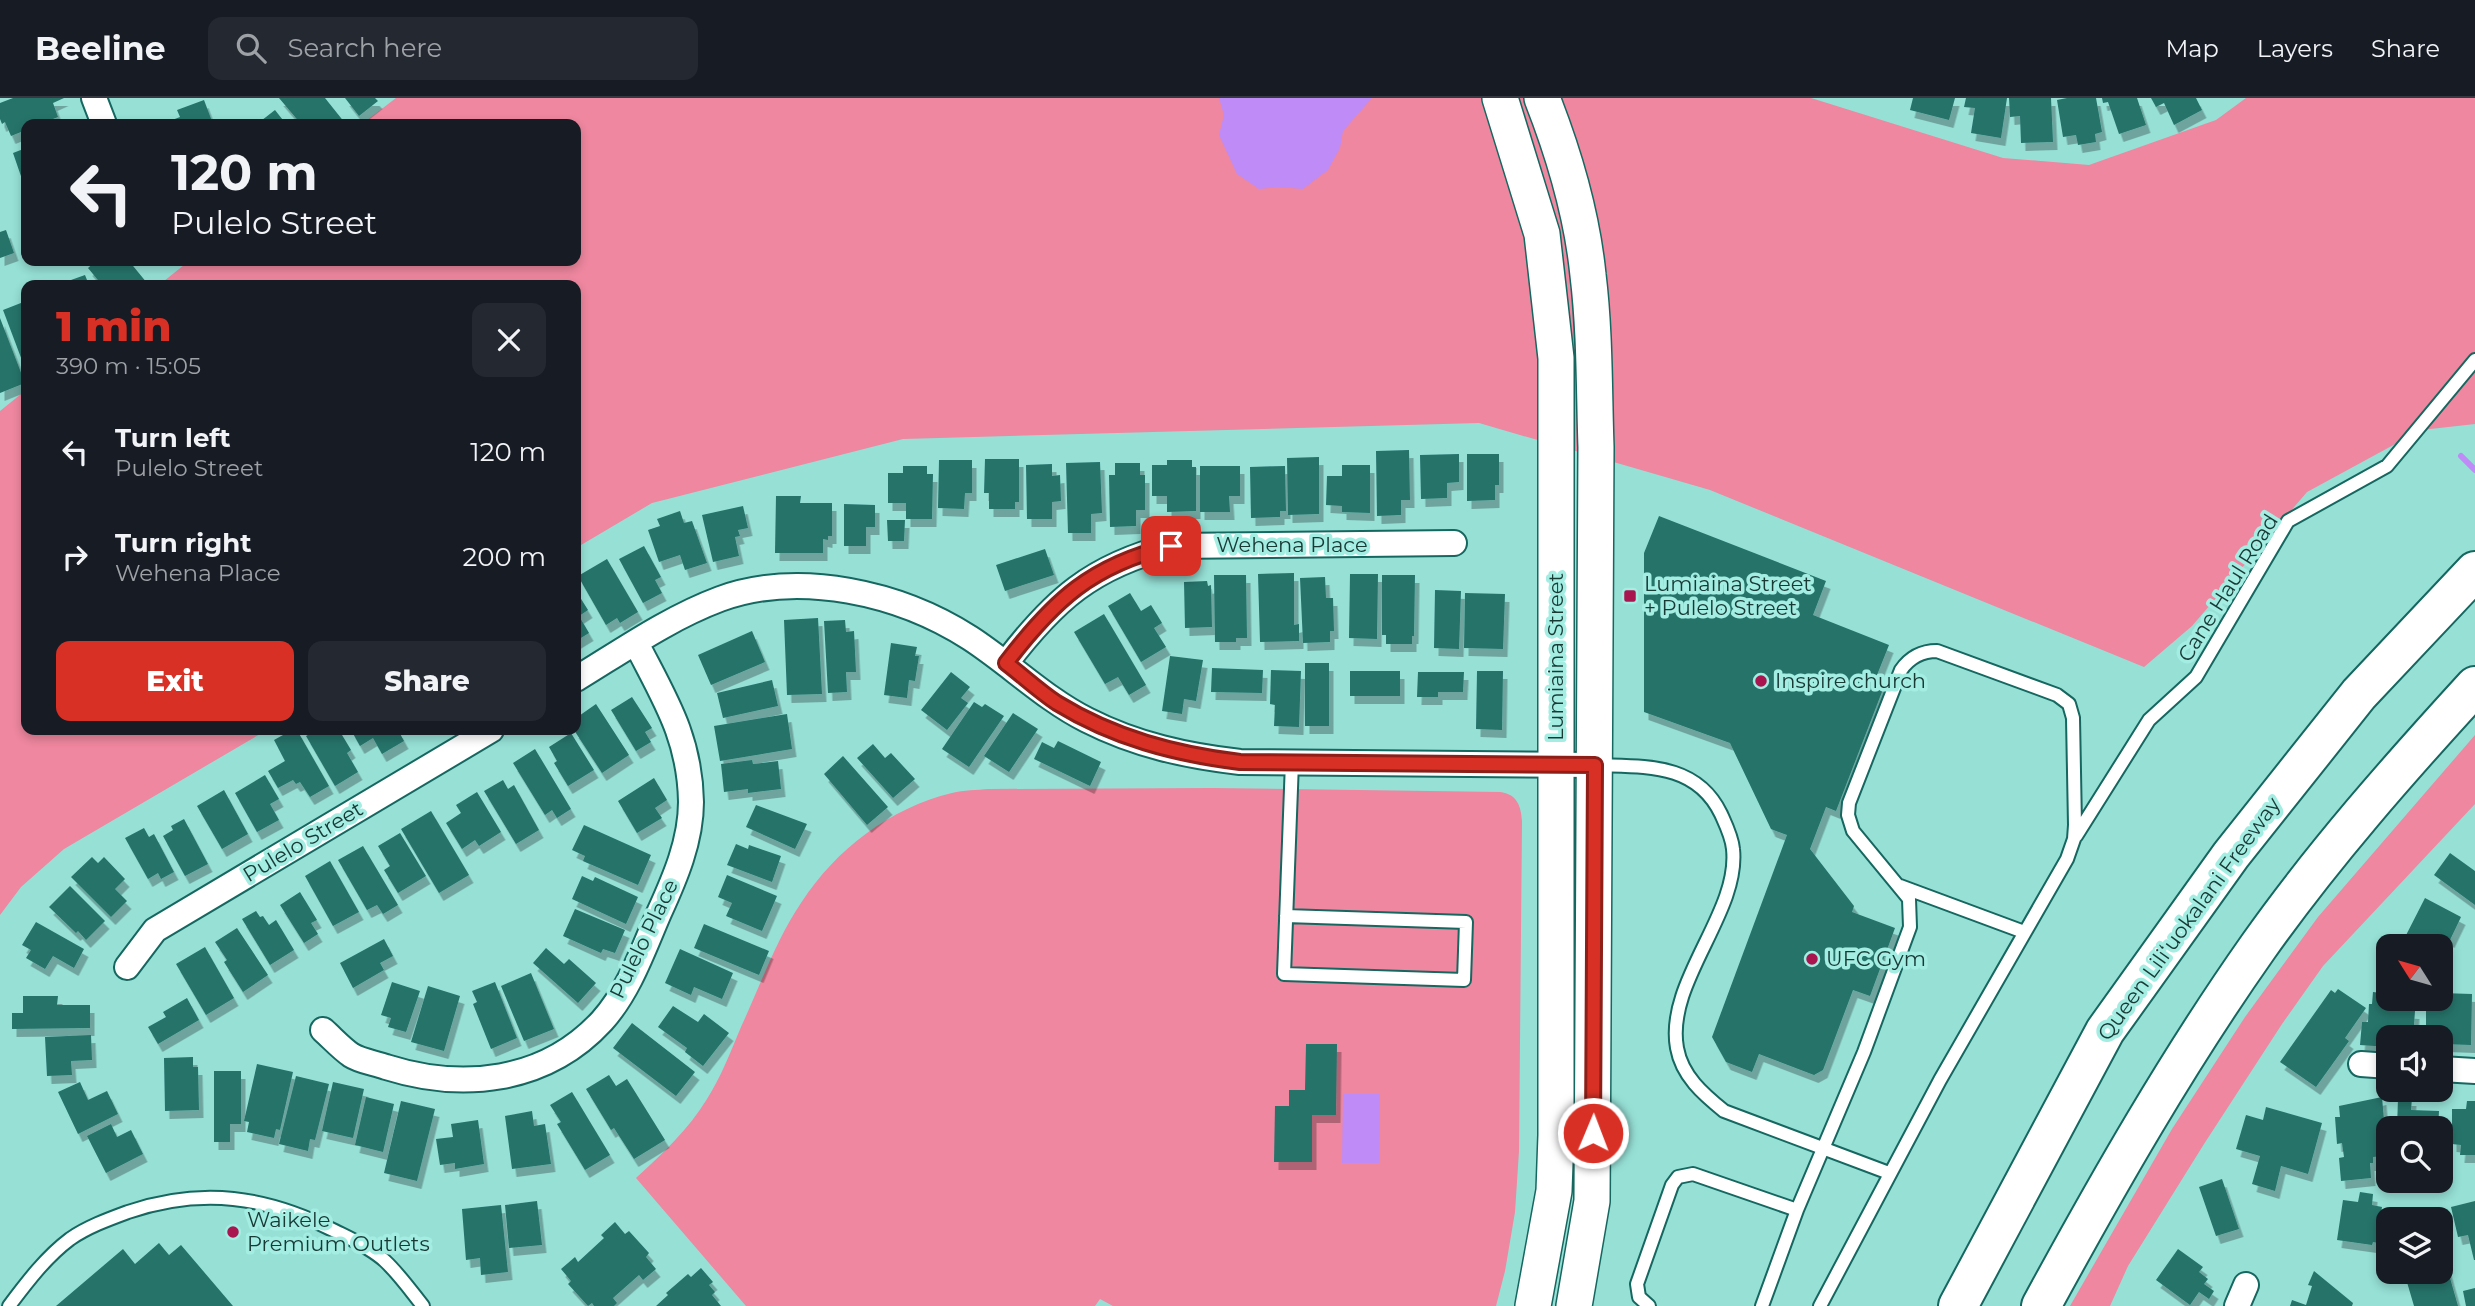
<!DOCTYPE html>
<meta charset="utf-8">
<style>
:root{--surface:#171b24;--page:#242831;--text:#f1f3f6;--muted:#9ea1a6;--line:#363941;--accent:#d93025}
body{margin:0;font-family:Montserrat,sans-serif;background:var(--page);color:var(--text);height:100vh;display:flex;flex-direction:column;font-size:26px;white-space:nowrap}
*{box-sizing:border-box;margin:0}
p{font-size:23px;color:var(--muted)}
.icon{flex:none;width:38px;height:38px;fill:none;stroke:currentColor;stroke-width:2;stroke-linecap:round;stroke-linejoin:round}
.map{position:relative;flex:1;overflow:hidden}
.sheet{position:absolute;left:21px;top:182px;width:560px;height:455px;display:flex;flex-direction:column;background:var(--surface);border-radius:14px;box-shadow:0 4px 10px #0003}
.sheet>*{flex:none}
.top-card{position:absolute;left:21px;top:21px;width:560px;height:147px;border-radius:14px;box-shadow:0 4px 10px #0003;background:#171b24;color:var(--text);overflow:hidden}
.needle{width:46px;rotate:307deg}
.tools{position:absolute;left:2376px;top:836px;display:grid;gap:14px}
.tools a{display:grid;place-items:center;width:77px;height:77px;border-radius:14px;background:var(--surface);box-shadow:0 4px 10px #0003;font-size:35px}
.pin{position:absolute;display:grid;place-items:center;width:60px;height:60px;color:#fff;margin:-30px;border-radius:14px;box-shadow:0 4px 10px #0006}
.me{position:absolute;width:77px;margin:-38px;rotate:1deg;stroke-linejoin:round;filter:drop-shadow(0 0 5px #0008)}
.turn{display:flex;align-items:center;gap:24px;height:147px;padding:0 35px;font-size:32px}
.turn .icon{width:91px;height:91px;stroke-width:2.5}
.turn b{display:block;font-size:49px;line-height:60px}
.round{display:grid;place-items:center;flex:none;width:74px;height:74px;border-radius:14px;background:var(--page)}
.summary{display:flex;align-items:center;justify-content:space-between;height:119px;padding:0 35px}
h1{font-size:42px;font-weight:800;line-height:52px;color:var(--accent)}
.action{display:flex;gap:14px;margin-top:auto;padding:14px 35px}
.action a{flex:1;height:80px;border-radius:14px;background:var(--accent);color:#fff;font-size:28px;font-weight:800;line-height:80px;text-align:center}
.action a+a{background:var(--page);color:var(--text)}
ul{padding:0;list-style:none}
li{display:flex;align-items:center;gap:21px;height:105px;padding:0 35px}
li div{flex:1}
li b{display:block;font-size:26px}
li em{font-style:normal}
header{display:flex;align-items:center;gap:42px;box-sizing:border-box;height:98px;padding:0 35px;background:var(--surface);border-bottom:2px solid var(--line)}
header strong{font-size:33px}
nav{display:flex;gap:38px;margin-inline-start:auto;font-size:24px}
.search{width:490px;height:63px;background:var(--page);display:flex;align-items:center;gap:18px;box-sizing:border-box;padding:0 24px;border-radius:14px;color:var(--muted);font-size:26px}
.map>svg:first-child{display:block}
.green{fill:#ee879f}
.water{fill:#bf8bf7}
.lines{fill:none;stroke-linecap:round;stroke-linejoin:round}
.stream{stroke:#bf8bf7;stroke-width:6}
.building{fill:#25736b;filter:url(#shadow)}
.lane-casing{stroke:#166760;stroke-width:16}
.street-casing{stroke:#166760;stroke-width:28}
.secondary-casing{stroke:#166760;stroke-width:38}
.highway-casing{stroke:#166760;stroke-width:42}
.lane{stroke:#fff;stroke-width:12}
.street{stroke:#fff;stroke-width:24}
.secondary{stroke:#fff;stroke-width:35}
.highway{stroke:#fff;stroke-width:38}
.route-casing{stroke:#8d1f18;stroke-width:18}
.route{stroke:#d93025;stroke-width:12}
.poi-dot{fill:#a9164f;stroke:#a3ede3;stroke-width:2.5}
.labels{text-anchor:middle;stroke-width:7;stroke-linejoin:round;paint-order:stroke}
.street-label{font-size:21px;fill:#193935;stroke:#a3ede3}
.poi-label{font-size:21px;fill:#193935;stroke:#a3ede3;text-anchor:start}
</style>
<header>
<strong>Beeline</strong>
<div class="search"><svg class="icon" aria-label="search" viewBox="0 0 24 24"><circle cx="10" cy="10" r="6"/><path d="M15 15l6 6"/></svg>Search here</div>
<nav><a>Map</a><a>Layers</a><a>Share</a></nav>
</header>
<div class="map">
<svg width="2475" height="1208" viewBox="0 0 2475 1208">
<defs>
<filter id="shadow"><feDropShadow dx="4.5" dy="8" stdDeviation="0" flood-color="#0004"/></filter>
</defs>
<rect width="100%" height="100%" fill="#96e0d6"/>
<path class="green" d="M396,0h1415l192,60 86,7 127,-45 30,-22h229v326l-54,6 -114,62 -115,134 -48,41 -434,-177 -231,-67 -576,16 -251,64 -76,45v-263h-417l30,-24h387v-137h-214z
M26,292v340h241l-203,119 -43,38 -21,28v-504z
M2475,637v69l-152,162 -41,58 -78,120 -76,122 -18,40h-40l102,-177 73,-112 73,-100z
M1212,690l288,4c17,2 21,14 22,29l-3,330 -4,61 -10,59 -9,35h-383l-13,-7 -5,7h-349l-110,-128c27,-25 52,-48 71,-79 14,-22 24,-48 34,-72 19,-41 35,-87 60,-124 35,-54 89,-95 151,-110 12,-3 25,-3 37,-4z"/>
<path class="water" d="M1219,0h153l-29,33 -3,17 -12,22 -25,19 -24,-2 -20,2 -22,-15 -18,-39 5,-20z
M1343,996h37l-1,69h-37z"/>
<g class="lines">
<path class="stream" d="M2461,358l14,14"/>
</g>
<path class="building" d="M13,0h51l-11,5 5,14 -18,7h-14v6l-15,6 -6,-14 -3,2 -2,-5v-16z
M279,0h46l20,25 -44,1z
M345,0h30l3,3 -19,15z
M1913,0h42l-6,22 -39,-10z
M1966,0h41l-6,40 -30,-5 4,-25 -11,-1z
M2009,0h42l2,44 -32,1 -1,-27 -10,1z
M2067,0h29l6,34 -7,2 1,8 -18,3 -2,-10 -13,2 -6,-37z
M2102,0h35l9,27 -27,9 -11,-32 -5,1z
M2151,0h45l6,12 -28,15 -10,-22 -8,4z
M204,2l9,24h-46v-2l13,-5 -3,-7z
M275,12l11,14h-29z
M26,50v33l-3,1 -10,-29z
M6,132l8,23 -14,5v-26z
M96,163h33l18,22 -3,2h-42l-14,-17z
M85,177l4,10h-32z
M26,203v61l-3,1 -20,-53z
M0,220l25,65 -25,10z
M1409,352l1,50h-9v15l-24,1 -1,-65z
M1459,356v28l-12,1v15l-26,1 -1,-44z
M1467,356h32v31h-4v15l-28,1z
M1319,359v57l-31,1 -1,-57z
M985,361h34v43h-4v7h-26v-16h-5z
M939,362h33v33h-7l-1,16 -26,-1z
M1167,362h25v7h4v44l-29,1v-16h-15v-31h15z
M1100,364l2,51 -11,1v19h-23l-2,-70z
M1115,365h25v12h5v35h-9v16l-26,1 -1,-52h6z
M1052,366v12l8,-1 1,26 -9,1v17h-25l-1,-54z
M1342,367h28v48l-28,-1v-6l-16,-1 1,-29h15z
M903,368h24v8h6l-1,45h-26v-16h-18v-30h15z
M1200,368h40v30h-11l1,16h-30z
M1285,368l1,45h-6v6l-29,1 -1,-51z
M776,398h25l-1,7h32v33h-4v4l-5,-1v14h-48z
M844,406l31,1v22h-9v19h-22z
M743,408l5,22 -10,2 2,6 -5,1 4,19 -26,6 -11,-47z
M680,413l4,12 8,-2 15,42 -22,7 -5,-15 -21,7 -11,-32 12,-4 -3,-7z
M1659,418l167,65 -13,34 76,30 -14,35 10,4 -49,127 -10,-4 -16,42 44,57 -2,6 43,16 -25,68 -17,-6 -30,80 -9,5 -55,-21 -7,18 -26,-10 -14,-25 75,-202 -16,-6 -41,-86 -86,-31v-159z
M887,422h18l-1,21h-16z
M644,448l17,31 -6,3 7,13 -19,10 -24,-44z
M1045,451l9,26 -49,16 -9,-26z
M607,461l31,53 -18,11 -3,-5 -11,7 -28,-49z
M1294,475v52l5,-1v17l-39,1 -2,-68z
M1350,476h28l-1,65 -28,-1z
M1214,477h32l1,63h-11v4h-21z
M1382,477h33l-1,61h-2v8h-26v-9h-4z
M1325,479l1,21h7l1,33h-4v11l-27,1 -3,-65z
M1207,483l1,5 3,-1 1,42 -27,1 -1,-46z
M1435,492l26,1 -2,58 -25,-1z
M576,493l12,19 -9,6 10,17 -13,8z
M1130,495l11,18 10,-6 11,18 -8,5 12,19 -25,15 -33,-56z
M1465,495l40,1 -2,55 -39,-1z
M1104,516l42,71 -17,10 -11,-18 -13,7 -31,-52z
M818,520l4,76 -35,1 -3,-75z
M845,522l1,12 8,-1 2,41h-10l1,20 -19,1 -4,-72z
M752,533l13,31 -54,23 -13,-30z
M891,545l26,4 -2,9h4l-4,25 -6,-1 -2,18 -23,-3z
M1170,558l33,4 -7,41 -12,-2 -2,15 -20,-3z
M1305,565h24v63h-24z
M1212,570l51,2 -1,23 -51,-1z
M1271,572l30,1 -2,56 -25,-1 1,-21 -5,-1z
M1350,573h50v25h-50z
M1477,573h26l-1,59 -26,-1z
M951,574l19,15 -9,11 7,5 -21,27 -26,-20z
M1418,574h46l-1,20h-25v5h-21z
M772,582l6,26 -55,12 -6,-25z
M632,599l20,31 -7,4 6,10 -15,9 -25,-41z
M974,604l8,5 3,-3 19,12 -35,51 -27,-18z
M596,606l33,51 -27,18 -28,-43h2v-12z
M1013,615l25,16 -29,43 -25,-16z
M787,616l5,35 -72,12 -6,-35z
M292,632h5l32,56 -19,11 -10,-15 -4,2 -3,-4 -15,8 -10,-17 17,-10 -11,-21z
M317,632h22l12,20 -4,3 11,19 -23,14 -29,-50z
M351,632h47l6,11 -22,13 -9,-16 -13,8z
M571,635l23,37 -26,16 -14,-23 3,-2 -8,-14z
M1058,643l43,21 -11,24 -56,-27 8,-17 12,6z
M873,646l12,14 6,-5 24,26 -22,19 -36,-40z
M535,651l36,60 -14,9 -5,-8 -7,5 -32,-52z
M843,658l45,51 -21,18 -43,-51z
M752,662l1,4 25,-3 3,28 -33,4v-4l-24,3 -3,-28z
M265,677l14,24 -9,5 9,16 -22,12 -22,-39z
M654,680l13,22 -12,8 7,10 -25,15 -19,-32z
M503,682l5,9 6,-4 25,45 -23,14 -32,-53z
M224,692l24,44 -26,15 -25,-43z
M477,694l24,40 -22,14 -4,-6 -13,9 -16,-26 15,-10 -5,-8z
M756,707l51,19 -12,25 -49,-22z
M431,713l38,64 -30,18 -38,-64z
M184,721l24,45 -23,12 -22,-40 10,-6 -2,-4z
M584,727l67,30 -13,30 -55,-24 2,-5 -13,-6z
M144,730l5,9 5,-3 20,38 -13,7 -3,-6 -10,6 -23,-41z
M400,735l26,43 -28,17 -14,-23 6,-4 -12,-20z
M736,746l12,5 1,-4 32,11 -9,26 -45,-17z
M363,748l35,59 -15,9 -6,-9 -10,5 -29,-50z
M2450,755l25,18v34l-41,-30z
M92,759l6,6 6,-6 21,22 -10,10 12,12 -16,16 -40,-40z
M330,763l29,51 -26,14 -28,-50z
M727,777l50,21 -15,35 -36,-15 6,-13 -14,-6z
M582,778l11,5 2,-4 43,20 -12,27 -54,-25z
M70,788l35,35 -19,19 -8,-9 -2,2 -27,-26z
M300,794l17,28 -6,3 7,11 -14,9 -24,-38z
M2425,800l36,19 -11,23 -11,-6 -6,13h-33z
M575,811l50,21 -10,23 -12,-4 -2,4 -38,-17z
M256,813l4,6 3,-1 6,9 7,-5 18,30 -24,15 -28,-46z
M36,824l48,27 -10,19 -21,-12 -8,13 -19,-11 5,-8 -9,-5z
M704,826l65,27 -10,24 -65,-27z
M237,830l31,47 -25,17 -19,-30 3,-2 -12,-18z
M384,841l9,17 -13,7 4,7 -31,18 -13,-25z
M205,849l29,51 -28,17 -30,-51z
M546,850l18,16 5,-5 27,24 -18,20 -45,-40z
M680,851l53,24 -11,26 -28,-12 -3,8 -26,-12z
M531,875l23,56 -30,12 -23,-55z
M392,884l28,9 -14,41 -18,-5 3,-9 -10,-3z
M495,884l22,56 -26,11 -18,-45 4,-2 -5,-11z
M428,888l32,10 -16,55 -33,-9z
M2338,891l28,19 -21,30 4,3 -33,46 -36,-25 51,-72 4,3z
M2373,894l16,2v5h9l-1,11 18,1 -2,27h-24v9l-29,-2 2,-23h6l1,-18h3z
M2441,895l31,1 -1,51 -28,-1 -2,-6h-15v-39h15z
M23,898h35l-1,9h33v23l-78,1v-16h11z
M187,900l12,22 -41,24 -10,-17 18,-10 -3,-5z
M673,908l25,16 6,-8 25,19 -26,33 -18,-14 2,-4 -29,-21z
M632,925l63,49 -19,24 -63,-48z
M91,937l1,25 -21,1 1,14 -25,1 -2,-39z
M1306,946h31l-1,71h-24v47h-38l1,-56h14v-16h16z
M193,959v10h5l1,43 -34,1 -1,-53z
M257,966l36,8 -13,58 -4,-1 -2,9 -27,-6 2,-10 -5,-1z
M214,973h27v53h-11v18h-16z
M609,977l7,11 11,-7 38,61 -31,19 -20,-31 -3,2 -25,-41z
M296,978l33,8 -14,56 -5,-1 -2,12 -29,-7z
M80,984l8,18 19,-9 11,23 -40,20 -20,-42z
M333,984l31,7 -11,49 -31,-7z
M572,994l38,63 -25,15 -28,-46 4,-2 -11,-17z
M366,999l28,7 -11,48 -28,-7z
M2382,999l4,47h-3l1,12 -11,1v6h-3l1,15 -30,3 -2,-23 5,-1 -2,-14 -5,1 -2,-27h5l-1,-11z
M2398,1000h14l-1,12 28,1 -1,18h-41z
M401,1003l34,8 -18,72 -33,-8z
M2467,1003h8v54h-15l1,-10 -9,-1v-35h14z
M2266,1009l56,16 -14,51 -27,-8 -6,25 -23,-7 8,-28 -24,-7 10,-34 17,5z
M532,1013l2,15 11,-2 6,40 -39,5 -7,-53z
M478,1022l6,44 -29,5v-6l-15,2 -4,-26 17,-2 -2,-13z
M111,1026l6,13 14,-7 12,24 -37,19 -19,-37z
M2222,1081l17,50 -23,7 -17,-49z
M2360,1094l13,2 -1,11 10,2 -3,16 10,2v20l-16,-3 -1,3 -35,-5 6,-40 15,2z
M537,1103l5,44 -33,3 -4,-43z
M2475,1103v59h-1l-6,-25 -10,2 -7,-30z
M501,1107l7,67 -27,3 -1,-17 -14,2 -4,-51z
M615,1124l10,12 4,-3 20,22 -3,4 10,12 -13,11 -4,-5 -26,23 4,5 -3,3h-20l-2,-3 -4,3 -20,-22 3,-3 -10,-12 14,-12 3,5 26,-24 -3,-3z
M159,1145l10,12 12,-10 52,61h-177l67,-57 12,15z
M2178,1151l25,18 -4,5 9,7 -4,5 10,7 -5,8 -10,-7 -9,13 -34,-25z
M2442,1152l16,56h-44l-10,-34h37z
M701,1170l12,14 -4,3 6,7 -3,3 9,11h-65l12,-11 -2,-2 22,-19 3,3z
M2314,1173l39,32 -1,3h-62l2,-6 14,5 6,-19 -4,-1z
M2475,1190v18h-9l-3,-15z"/>
<g class="lines">
<g class="lane-casing">
<path id="lane" d="M1595,667c49,2 101,-3 126,49 5,11 11,23 12,35 7,64 -68,133 -56,199 5,28 26,46 47,63l165,62
M2076,738l73,-116 47,-43 92,-156 99,-55 88,-106
M1900,788l124,46
M1286,818l180,6 -2,58 -180,-6 8,-212
M9,1208c18,-24 37,-49 61,-67 17,-12 39,-20 58,-27 74,-25 138,-16 207,19 16,8 36,17 50,30 14,13 26,30 38,45
M1649,1208l-10,-9 -2,-13 35,-99 6,-8 15,-3 104,36
M1762,1208l35,-96 67,-158 46,-125 -1,-28 -56,-68 -5,-16 1,-12 52,-133c9,-13 21,-19 36,-19l120,44 12,9 4,14 2,107 -1,14 -7,20 -127,221 -120,226"/>
</g>
<g class="street-casing">
<path id="street" d="M94,0l10,26
M1006,565c48,-63 86,-97 165,-117l283,-3
M576,581c46,-28 93,-61 144,-80 80,-29 180,-6 250,39 40,26 75,61 117,82 49,25 100,36 153,42l355,3
M127,869l28,-37 336,-200
M323,932c9,8 18,18 28,25 9,6 24,8 35,12 76,24 159,16 216,-46 27,-30 41,-71 57,-108 16,-35 32,-72 32,-111 -1,-65 -27,-104 -55,-159
M2361,966l28,2
M2441,971l34,2
M2237,1208l9,-21"/>
</g>
<g class="secondary-casing">
<path id="secondary" d="M1500,0l42,136 14,124v777l-2,56 -21,115
M1542,0c22,56 40,117 46,177 7,57 6,115 8,172l-4,754 -18,105"/>
</g>
<g class="highway-casing">
<path id="highway" d="M1958,1208l147,-275 126,-176 128,-161 116,-123
M2041,1208c67,-123 136,-244 217,-359 65,-92 141,-178 217,-261"/>
</g>
<use href="#lane" class="lane"/>
<use href="#street" class="street"/>
<use href="#secondary" class="secondary"/>
<use href="#highway" class="highway"/>
</g>
<g class="lines">
<g class="route-casing">
<path id="route" d="M1171,448c-79,19 -117,54 -165,117 17,13 33,28 51,40 57,35 118,51 183,59l355,3 -2,368"/>
</g>
<use href="#route" class="route"/>
</g>
<g class="poi-dot">
<rect x="1623" y="491" width="14" height="14" rx="3.5"/>
<circle cx="1761" cy="583" r="7"/>
<circle cx="1812" cy="861" r="7"/>
<circle cx="233" cy="1134" r="7"/>
</g>
<g class="labels">
<g class="street-label">
<text x="1292" y="454">Wehena Place</text>
<text transform="translate(2228 490) rotate(-58)" y="7">Cane Haul Road</text>
<text transform="translate(1556 559) rotate(-90)" y="7">Lumiaina Street</text>
<text transform="translate(303 744) rotate(-31)" y="7">Pulelo Street</text>
<text transform="translate(2189 821) rotate(-54)" y="7">Queen Liliʻuokalani Freeway</text>
<text transform="translate(644 841) rotate(-64)" y="7">Pulelo Place</text>
</g>
<g class="poi-label">
<text x="1644" y="493">Lumiaina Street<tspan x="1644" dy="24">+ Pulelo Street</tspan></text>
<text x="1775" y="590">Inspire church</text>
<text x="1826" y="868">UFC Gym</text>
<text x="247" y="1129">Waikele<tspan x="247" dy="24">Premium Outlets</tspan></text>
</g>
</g>
</svg>
<div class="tools">
<a><svg class="needle" viewBox="-14 -14 28 28"><path d="M0-13l5 13h-10z" fill="#e53935"/><path d="M0 13l5-13h-10z" fill="#9ea1a6"/></svg></a>
<a><svg class="icon" aria-label="sound" viewBox="0 0 24 24"><path d="M4 9h4l5-4v14l-5-4H4zM17 9q2 3 0 6"/></svg></a>
<a><svg class="icon" aria-label="search" viewBox="0 0 24 24"><circle cx="10" cy="10" r="6"/><path d="M15 15l6 6"/></svg></a>
<a><svg class="icon" aria-label="layers" viewBox="0 0 24 24"><path d="M12 4l9 5-9 5-9-5zM3 14l9 5 9-5"/></svg></a>
</div>
<div class="pin" style="left:1171px;top:448px;background:#d93025"><svg class="icon" aria-label="arrive" viewBox="0 0 24 24"><path d="M6 21V4h12l-3 4 3 4H6"/></svg></div>
<svg class="me" style="left:1593px;top:1035px" viewBox="-20 -20 40 40"><circle r="17" fill="#d93025" stroke="#fff" stroke-width="3"/><path d="M0-11L8 9 0 5-8 9z" fill="#fff"/></svg>
<div class="top-card">
<div class="turn"><svg class="icon" aria-label="left" viewBox="0 0 24 24"><path d="M17 20v-9H6M10 6l-5 5 5 5"/></svg><div><b>120 m</b>Pulelo Street</div></div>
</div>
<section class="sheet">
<div class="summary"><div><h1>1 min</h1><p>390 m · 15:05</p></div><a class="round"><svg class="icon" aria-label="close" viewBox="0 0 24 24"><path d="M6 6l12 12M18 6L6 18"/></svg></a></div>
<ul>
<li><svg class="icon" aria-label="left" viewBox="0 0 24 24"><path d="M17 20v-9H6M10 6l-5 5 5 5"/></svg><div><b>Turn left</b><p>Pulelo Street</p></div><em>120 m</em></li>
<li><svg class="icon" aria-label="right" viewBox="0 0 24 24"><path d="M7 20v-9h11M14 6l5 5-5 5"/></svg><div><b>Turn right</b><p>Wehena Place</p></div><em>200 m</em></li>
</ul>
<div class="action"><a>Exit</a><a>Share</a></div>
</section>
</div>
